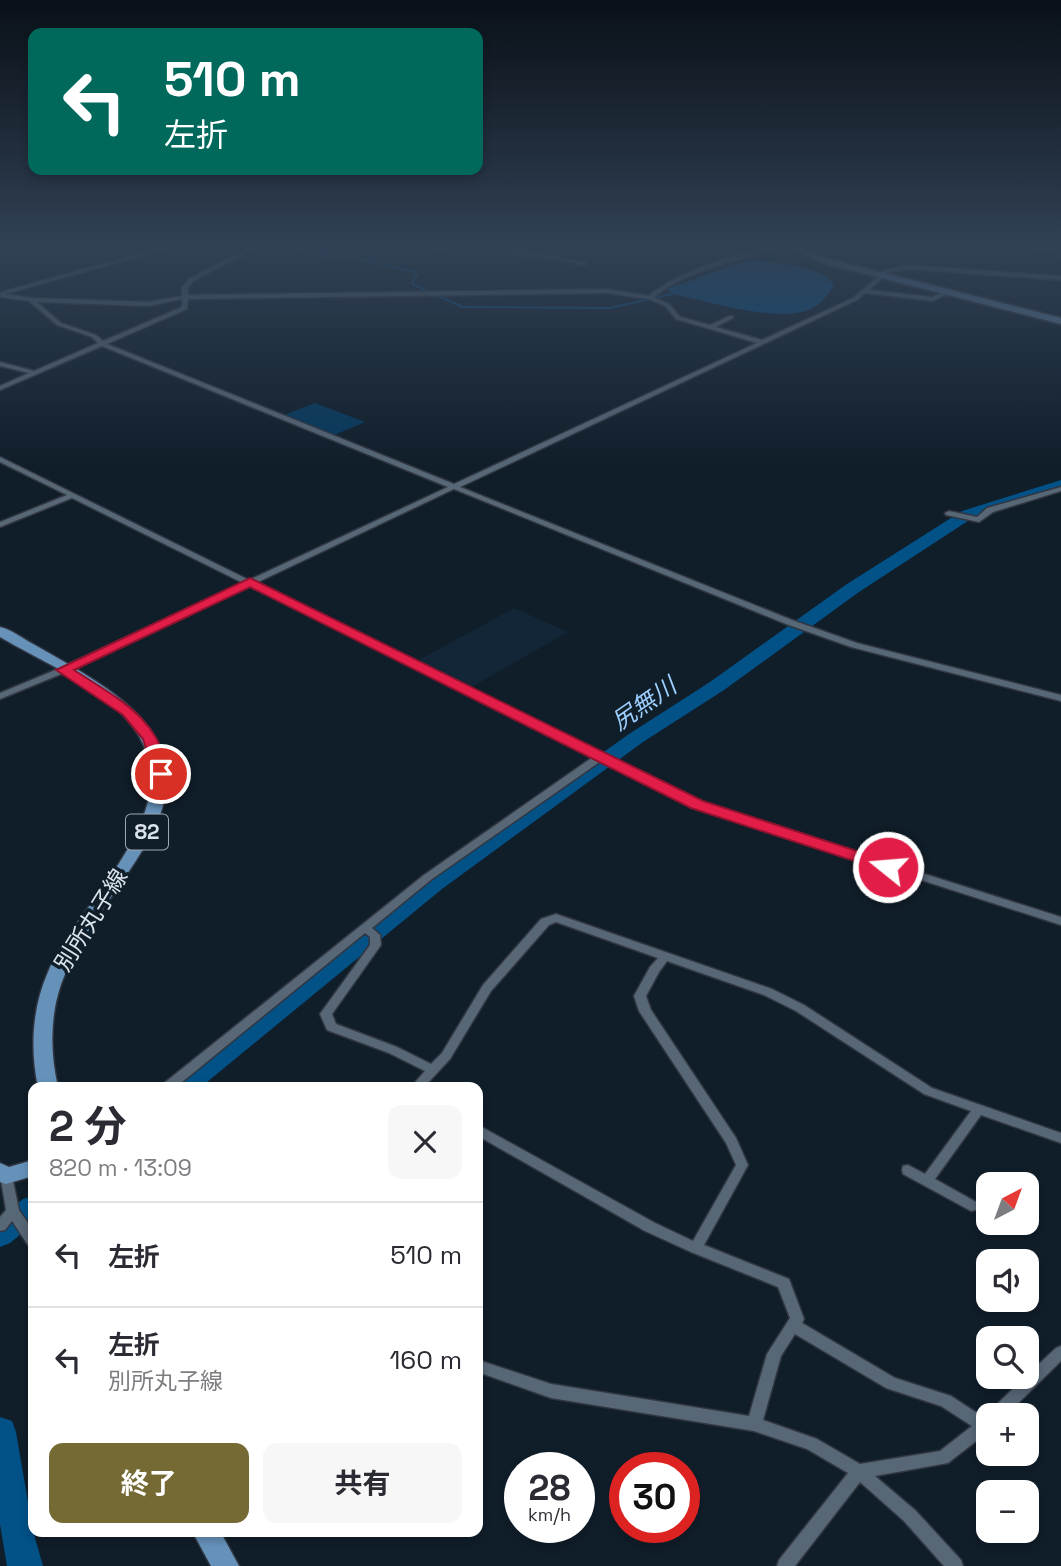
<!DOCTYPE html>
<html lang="ja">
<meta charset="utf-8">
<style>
:root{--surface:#fff;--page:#f7f7f7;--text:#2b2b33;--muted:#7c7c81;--line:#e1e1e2;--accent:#766a34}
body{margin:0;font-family:"Space Grotesk","Noto Sans JP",sans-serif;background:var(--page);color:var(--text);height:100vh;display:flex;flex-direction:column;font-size:26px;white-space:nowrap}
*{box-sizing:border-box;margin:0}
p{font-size:23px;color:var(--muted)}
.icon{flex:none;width:38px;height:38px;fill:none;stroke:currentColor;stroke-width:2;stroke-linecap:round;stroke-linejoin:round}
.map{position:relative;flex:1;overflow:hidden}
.panel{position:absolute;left:28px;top:1082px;width:455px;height:455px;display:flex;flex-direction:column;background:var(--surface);border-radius:14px;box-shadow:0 4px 10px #0003}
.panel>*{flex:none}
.guide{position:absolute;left:28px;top:28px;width:455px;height:147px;border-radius:14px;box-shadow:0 4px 10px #0003;background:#00695c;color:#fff;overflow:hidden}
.needle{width:46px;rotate:41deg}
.fabs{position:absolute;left:976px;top:1172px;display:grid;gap:14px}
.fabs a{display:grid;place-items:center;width:63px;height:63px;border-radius:14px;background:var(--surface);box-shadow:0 4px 10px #0003;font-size:35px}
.speed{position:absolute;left:504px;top:1452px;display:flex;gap:14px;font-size:35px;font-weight:700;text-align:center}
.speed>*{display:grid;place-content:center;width:91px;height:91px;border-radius:50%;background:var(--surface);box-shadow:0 4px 10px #0003;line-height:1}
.speed small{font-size:18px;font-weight:400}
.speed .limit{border:10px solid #d22;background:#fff;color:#111}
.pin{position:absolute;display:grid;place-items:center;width:60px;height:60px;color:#fff;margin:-30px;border:4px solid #fff;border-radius:50%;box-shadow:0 2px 7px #0007}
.me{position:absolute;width:77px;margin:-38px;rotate:287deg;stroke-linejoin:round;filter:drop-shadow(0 0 5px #0008)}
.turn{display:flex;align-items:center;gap:24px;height:147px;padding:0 21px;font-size:32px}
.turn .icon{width:91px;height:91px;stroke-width:2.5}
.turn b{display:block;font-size:49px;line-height:60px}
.round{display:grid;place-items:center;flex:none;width:74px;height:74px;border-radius:14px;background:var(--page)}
.summary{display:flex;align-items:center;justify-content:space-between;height:119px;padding:0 21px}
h1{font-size:42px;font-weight:700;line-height:52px}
.button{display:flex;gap:14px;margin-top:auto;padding:14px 21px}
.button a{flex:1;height:80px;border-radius:14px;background:var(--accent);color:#fff;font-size:28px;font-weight:700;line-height:80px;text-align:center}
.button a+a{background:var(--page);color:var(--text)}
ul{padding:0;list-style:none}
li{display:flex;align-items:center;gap:21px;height:105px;padding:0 21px;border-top:2px solid var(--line)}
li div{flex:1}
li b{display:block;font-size:26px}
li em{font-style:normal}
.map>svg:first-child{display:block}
.built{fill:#132637}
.green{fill:#05385d}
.water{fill:#025288}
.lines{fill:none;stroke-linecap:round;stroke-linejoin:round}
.stream{stroke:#025288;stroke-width:2}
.river{fill:#025288;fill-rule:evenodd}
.street-casing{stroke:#313742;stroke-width:3}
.secondary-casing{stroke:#313742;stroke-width:4}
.primary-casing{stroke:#313742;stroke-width:3}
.street{fill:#576776;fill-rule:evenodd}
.secondary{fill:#5e7c98;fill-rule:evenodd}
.primary{fill:#6692ba;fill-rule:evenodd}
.route{fill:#e11d48;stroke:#92132f;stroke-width:2}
.labels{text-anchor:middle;stroke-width:7;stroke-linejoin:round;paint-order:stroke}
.shield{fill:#101e2a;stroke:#9da8b2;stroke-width:2}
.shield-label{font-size:21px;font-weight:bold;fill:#dae3ec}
.street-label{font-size:23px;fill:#dae3ec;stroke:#101e2a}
.water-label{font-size:24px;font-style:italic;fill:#9ccefe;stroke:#101e2a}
</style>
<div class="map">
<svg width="1061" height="1566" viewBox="0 0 1061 1566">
<rect width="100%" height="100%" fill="#101e2a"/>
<path class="built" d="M514,608l54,24 -100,57 -53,-27z"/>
<path class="green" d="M315,403l50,19 -31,13 -50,-20z"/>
<path class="water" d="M754,261c20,1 70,6 80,24 -7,12 -17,24 -32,27 -35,8 -94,-11 -130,-18l-5,-5 75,-27z"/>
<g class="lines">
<path class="stream" d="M294,247l35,10h17
M352,257l62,15 3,3 -5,9 51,23 147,1 62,-14"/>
<path class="river" d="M1030,247l31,2v6l-30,-6z
M1061,480v10l-87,27 -115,75 -135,98 -81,52 -201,147 -241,198h-31l4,-7 252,-201 203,-145 81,-52 137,-98 115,-73z
M33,1196v28l-23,19 -10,4v-29l23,-19z
M0,1417l12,4 4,11 17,99 10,35h-36l-7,-42z"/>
<g class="street-casing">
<path id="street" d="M164,247h9l-168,47 27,4 116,4 34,-6v-8l7,-9 62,-32h7l-65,34 -5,7v7l419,-6 42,7c22,-21 101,-49 131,-49 -38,14 -96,22 -126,51l15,6 11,13 30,8 19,-9h4v2l-17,9 46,13 91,-42 27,-23h-5v-2l33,-8 153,11v4l-153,-11 -26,5 3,2 -1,1 -15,13 63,7 14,-6 5,1 -18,9 -68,-8 -8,7 -397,187 332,133 65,23 204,52v6l-210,-54 -65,-23 -332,-135 -198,94 444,220 361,114v8l-367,-118 -93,-46 -169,118 -60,49 8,7 1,10 -49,69 4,10 61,23 34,17 11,-11 41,-68 58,-66 15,-5 216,75 32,16 128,83 129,45v10l-80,-28 -46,64 41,23 2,4 -2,4 -5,1 -68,-37 -1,-4 1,-4 5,-1 17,9 46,-63 -47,-17 -128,-83 -32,-16 -97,-34 -8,11 -13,24 5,14 85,128 12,27 -44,80 85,34 15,40 -2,4 93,55 56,18 32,21 5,-1 2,-5 35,-34h2v-2l29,-27 5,-2v15l-56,55h-16v15l-41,32 -73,13 41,35 45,49 2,6h-19l-40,-45 -44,-39 -65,84h-18l2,-6 69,-87 -41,-24 -53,-18 -203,-33 -73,-26v-12l73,24 198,32 18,-62 23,-36 -12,-31 -87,-35 -46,-21 -167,-95v-11l177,98 38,18 43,-76 -10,-22 -87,-132 -5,-15 16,-29 8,-9 -102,-36 -7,3 -58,66 -41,68 -26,28h-13l14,-16 -36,-18 -62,-23 -7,-16 50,-69v-8l-5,-4 -189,154h-15l2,-3 261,-209 169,-118 -344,-171 -183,86 -66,27v-6l60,-25 183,-85 -171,-85 -72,29v-5l67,-27 -67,-33v-5l249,123 199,-93 -346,-141 -102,44v-4l29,-13 -29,-7v-4l34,9 64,-28 -6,-6 -35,-12 -28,-24 -29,-4 1,-5zM607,293l42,6 16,7 11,13 81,24 -303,141 -347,-140 80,-35 1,-10zM182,299v8l-79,34 -7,-6 -35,-12 -24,-21 111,4zM795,1334l91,54 55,18 31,20 -32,25 -80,13 -43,-25 -54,-19 18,-64z
M420,247h14l19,3 78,1 56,12 -3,2 -53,-10 -78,-1z
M1051,247h4l6,6v5z
M1061,487v4l-68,21 -14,10 -33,-7 -1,-2 4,-2 28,6 10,-9z
M6,1171l5,1 1,4 7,34 14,20v16l-5,-1 -16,-24 -7,9 -5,1v-14l6,-7 -6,-35 1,-3z"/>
</g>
<g class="secondary-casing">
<path id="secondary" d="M789,247h11l29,12 232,59v6l-238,-61z"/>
</g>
<g class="primary-casing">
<path id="primary" d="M0,627c12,3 22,11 33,17 21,12 43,24 64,38 152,99 16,184 -31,290 -16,35 -17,77 -8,115h-20c-8,-38 -6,-79 10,-115 34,-77 155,-169 77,-255 -31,-34 -86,-57 -125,-80z
M33,1160v16l-27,8 -6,-2v-19l9,4z
M192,1531h28l19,35h-28z"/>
</g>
<use href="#street" class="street"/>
<use href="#secondary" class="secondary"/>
<use href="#primary" class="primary"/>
</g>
<linearGradient id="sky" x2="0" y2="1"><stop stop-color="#091017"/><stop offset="0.53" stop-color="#314155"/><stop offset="1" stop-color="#314155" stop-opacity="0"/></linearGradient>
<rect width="1061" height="467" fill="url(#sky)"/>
<path class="route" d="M250,578l453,223 191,62 3,4 -3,3h-12l-191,-62 -441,-221 -176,83c44,29 85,47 95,104l-2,3h-12l-12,-38 -20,-24 -67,-45z"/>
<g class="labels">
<rect class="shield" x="126" y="814.5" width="42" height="35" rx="5"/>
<g class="shield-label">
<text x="147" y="839">82</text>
</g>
<g class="street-label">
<text transform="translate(91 920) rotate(-58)" y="8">別所丸子線</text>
</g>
<g class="water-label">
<text transform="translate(644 704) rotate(-35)" y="8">尻無川</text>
</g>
</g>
</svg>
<div class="fabs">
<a><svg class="needle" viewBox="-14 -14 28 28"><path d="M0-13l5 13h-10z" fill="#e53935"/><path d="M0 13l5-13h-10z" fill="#7c7c81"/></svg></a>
<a><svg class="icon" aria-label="sound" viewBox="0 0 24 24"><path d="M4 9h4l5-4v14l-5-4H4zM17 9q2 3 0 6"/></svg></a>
<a><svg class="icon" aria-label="search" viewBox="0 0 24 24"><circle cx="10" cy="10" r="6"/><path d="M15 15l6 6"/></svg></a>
<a>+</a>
<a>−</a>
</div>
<div class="speed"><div>28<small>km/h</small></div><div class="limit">30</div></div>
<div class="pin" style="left:161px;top:774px;background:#d93025"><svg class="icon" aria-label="arrive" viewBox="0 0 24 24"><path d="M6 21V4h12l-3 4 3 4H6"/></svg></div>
<svg class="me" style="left:888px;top:867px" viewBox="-20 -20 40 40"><circle r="17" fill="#e11d48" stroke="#fff" stroke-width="3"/><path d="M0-11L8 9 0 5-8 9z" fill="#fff"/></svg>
<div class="guide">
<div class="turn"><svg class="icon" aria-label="left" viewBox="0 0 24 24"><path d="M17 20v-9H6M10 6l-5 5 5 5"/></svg><div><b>510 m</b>左折</div></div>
</div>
<section class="panel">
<div class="summary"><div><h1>2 分</h1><p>820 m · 13:09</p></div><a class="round"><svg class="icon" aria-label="close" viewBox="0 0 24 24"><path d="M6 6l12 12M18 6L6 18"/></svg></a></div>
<ul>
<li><svg class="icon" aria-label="left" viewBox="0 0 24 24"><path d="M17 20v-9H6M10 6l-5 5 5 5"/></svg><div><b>左折</b></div><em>510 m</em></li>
<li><svg class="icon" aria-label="left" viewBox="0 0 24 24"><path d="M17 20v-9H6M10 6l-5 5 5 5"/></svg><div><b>左折</b><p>別所丸子線</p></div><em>160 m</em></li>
</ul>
<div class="button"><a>終了</a><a>共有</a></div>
</section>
</div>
